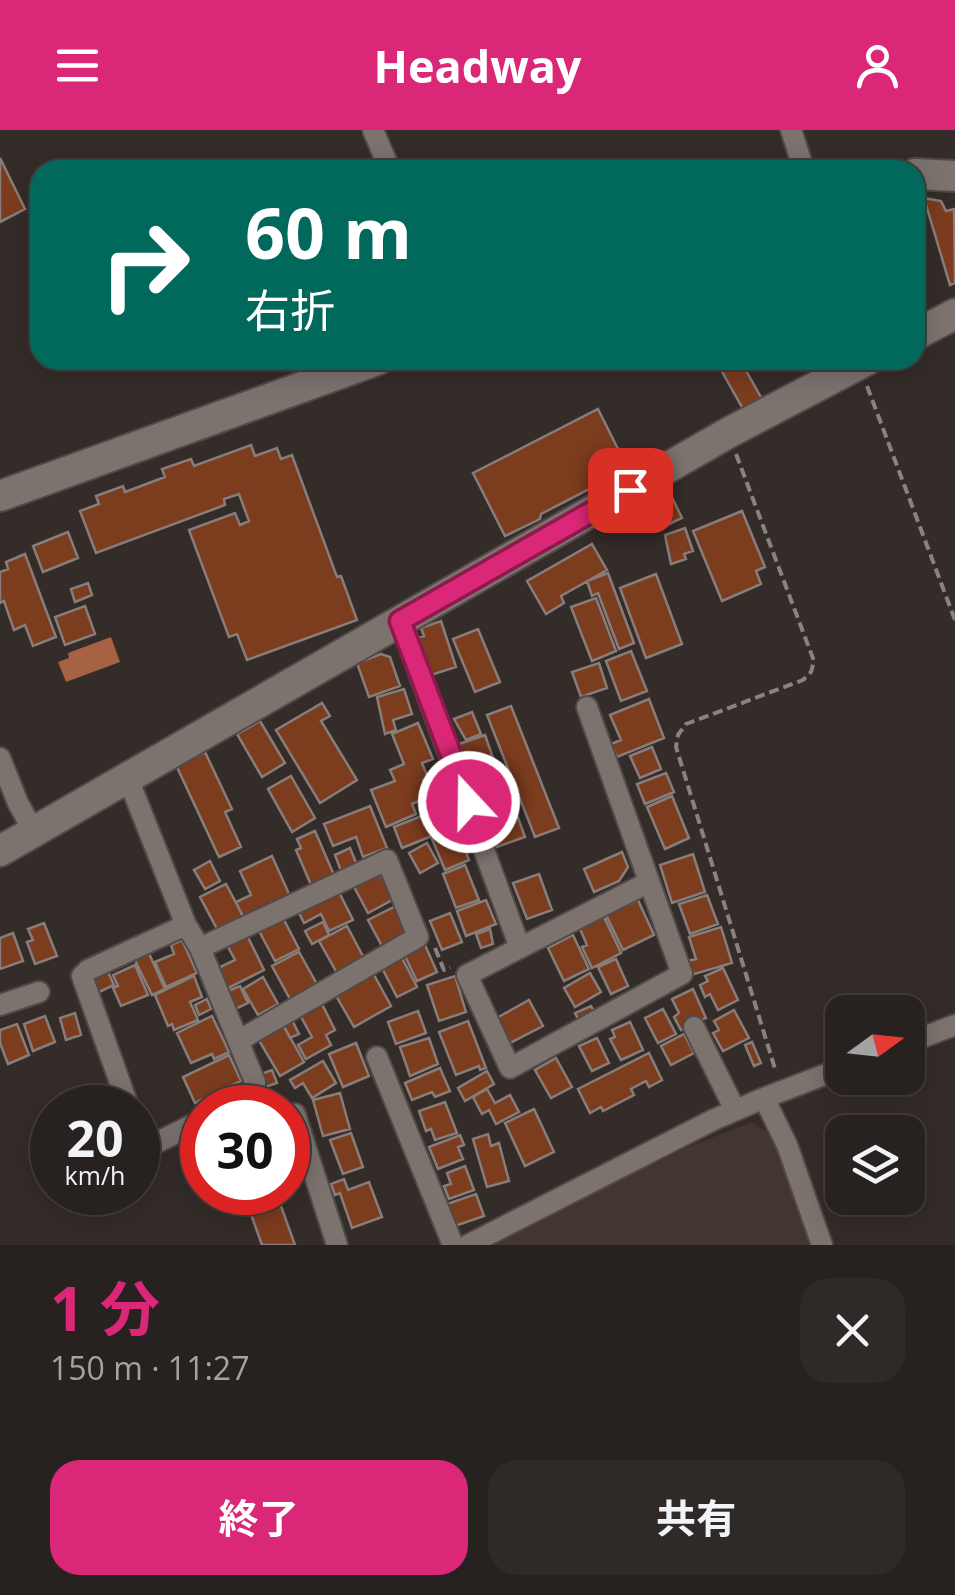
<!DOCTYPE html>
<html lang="ja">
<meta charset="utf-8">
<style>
:root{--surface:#27211f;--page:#2f2928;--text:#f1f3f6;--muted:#a4a3a4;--line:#433e3d;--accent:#db2777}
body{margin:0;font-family:"Open Sans","Noto Sans JP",sans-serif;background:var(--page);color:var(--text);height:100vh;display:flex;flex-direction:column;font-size:38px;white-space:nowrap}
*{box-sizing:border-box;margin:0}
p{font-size:32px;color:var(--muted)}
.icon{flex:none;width:55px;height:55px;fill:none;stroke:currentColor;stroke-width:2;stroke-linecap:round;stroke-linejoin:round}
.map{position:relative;height:1115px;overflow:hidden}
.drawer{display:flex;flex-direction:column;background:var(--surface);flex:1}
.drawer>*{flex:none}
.banner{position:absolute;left:30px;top:30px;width:895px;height:210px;border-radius:30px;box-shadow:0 5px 25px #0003,0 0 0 2px var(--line);background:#00695c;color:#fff;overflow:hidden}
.needle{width:65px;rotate:75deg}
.buttons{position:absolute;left:825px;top:865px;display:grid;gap:20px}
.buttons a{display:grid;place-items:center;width:100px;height:100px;border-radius:20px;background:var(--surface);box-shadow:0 5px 25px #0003,0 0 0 2px var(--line);font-size:50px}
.speed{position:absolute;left:30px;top:955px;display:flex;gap:20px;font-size:50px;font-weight:700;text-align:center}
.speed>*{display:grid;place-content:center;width:130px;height:130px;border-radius:50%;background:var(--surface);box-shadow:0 5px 25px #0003,0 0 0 2px var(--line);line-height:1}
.speed small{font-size:25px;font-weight:400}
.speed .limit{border:15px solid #d22;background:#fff;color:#111}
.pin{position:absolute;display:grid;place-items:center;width:85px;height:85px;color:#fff;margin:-42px;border-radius:20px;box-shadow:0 5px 15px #0006}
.me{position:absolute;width:110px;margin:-55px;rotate:339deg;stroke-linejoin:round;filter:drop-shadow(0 0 8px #0008)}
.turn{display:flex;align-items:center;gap:35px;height:210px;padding:0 50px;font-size:45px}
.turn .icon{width:130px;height:130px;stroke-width:2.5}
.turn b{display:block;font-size:70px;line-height:85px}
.round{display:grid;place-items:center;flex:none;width:105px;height:105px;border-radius:30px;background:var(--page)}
.head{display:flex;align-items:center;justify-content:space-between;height:170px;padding:0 50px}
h1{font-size:60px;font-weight:700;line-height:75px;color:var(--accent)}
.cta{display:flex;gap:20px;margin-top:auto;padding:20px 50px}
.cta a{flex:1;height:115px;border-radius:30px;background:var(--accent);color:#fff;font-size:40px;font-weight:700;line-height:115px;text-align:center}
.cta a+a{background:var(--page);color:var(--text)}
header{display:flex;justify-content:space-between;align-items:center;height:130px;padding:0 50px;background:var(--accent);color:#fff;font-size:45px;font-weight:700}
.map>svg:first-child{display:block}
.built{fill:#43352f}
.water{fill:#a66243}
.building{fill:#7c3c1e;stroke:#877d7a;stroke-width:2.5}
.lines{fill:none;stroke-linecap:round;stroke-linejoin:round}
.street-casing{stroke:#514a48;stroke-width:24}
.secondary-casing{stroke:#514a48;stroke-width:34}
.path{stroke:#898380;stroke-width:4;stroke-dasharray:10 5;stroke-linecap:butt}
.street{stroke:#7c736f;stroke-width:20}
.secondary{stroke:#7c736f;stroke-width:30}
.route-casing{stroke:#8e194d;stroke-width:25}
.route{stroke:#db2777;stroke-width:18}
</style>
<header><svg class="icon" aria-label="menu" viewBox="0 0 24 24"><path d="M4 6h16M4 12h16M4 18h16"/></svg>Headway<svg class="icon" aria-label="person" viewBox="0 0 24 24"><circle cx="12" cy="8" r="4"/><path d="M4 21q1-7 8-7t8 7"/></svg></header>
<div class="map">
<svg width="955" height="1115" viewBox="0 0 955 1115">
<rect width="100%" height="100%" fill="#342c29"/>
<path class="built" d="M752,992l30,20 33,103h-332l210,-100z"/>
<path class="water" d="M111,507l9,25 -54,20 -8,-20 11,-4 -1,-5z"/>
<path class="building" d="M0,28l25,51 -25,13z
M924,68l17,3 5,10 8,-2 1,74 -5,2z
M740,230l22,39 -19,10 -27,-48z
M598,279l30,60 -87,45 -1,5 -35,17 -32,-63z
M251,315l4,11 22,-8 4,11 11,-4 45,122 4,-1 16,44 -110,40 -10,-26 -8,3 -40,-107 46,-17 5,12 9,-4 -10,-27 -15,5 1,6 -129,48 -16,-42 19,-7 -3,-8 27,-10 2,6 40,-15 -3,-8 29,-10 3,7z
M668,359l14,29 -15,7 -14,-29z
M742,381l23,56 -9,4 5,13 -39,17 -29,-70z
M685,398l8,23 -9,3 2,5 -15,5 -6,-29z
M68,402l10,26 -35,14 -10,-26z
M592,414l15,26 -46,26 3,7 -18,11 -19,-33z
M25,424l31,83 -23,9 -8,-21 -11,5 -10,-29 -4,2v-31l8,-3 -2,-7z
M608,443l26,70 -15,6 -21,-56 -6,3 -5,-15z
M656,444l26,70 -36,14 -26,-70z
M88,453l4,12 -17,7 -4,-13z
M596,468l20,53 -24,10 -21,-54z
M85,476l10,28 -30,11 -10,-28z
M441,491l15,46 -31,10 -9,-39 8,-2 -3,-8z
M478,499l22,53 -25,10 -22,-53z
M631,521l16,40 -26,10 -15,-40z
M381,524l9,3 10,29 -31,11 -12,-34z
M599,533l8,25 -26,9 -9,-25z
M404,559l8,25 -19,6 3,10 -11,4 -8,-37z
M649,569l15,39 -47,19 -6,-13 10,-4 -11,-25z
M322,573l8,13 -9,5 36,59 -37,23 -44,-73z
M511,576l48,122 -24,9 -48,-122z
M472,582l9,22 -15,6 -12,-21z
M260,591l25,42 -23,14 -25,-43z
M418,593l15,36 -11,4 6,15 -5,2 7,16 -18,8 4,10 -30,13 -15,-37 24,-9 -5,-11 14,-6 -12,-30z
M485,605l12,34 -19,6 -3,-8 -7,3 -9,-26z
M652,617l9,22 -21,9 -10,-22z
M205,622l27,57 -7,3 16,35 -22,10 -43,-92z
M498,643l11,31 -32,11 -4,-12 11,-4 -6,-19z
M666,643l8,19 -29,12 -8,-20z
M291,646l24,42 -23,14 -24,-43z
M672,666l17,42 -24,11 -18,-42z
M513,674l12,33 -31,11 -12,-32z
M370,676l17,42 -24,9 -7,-20 -23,9 -9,-22z
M424,685l8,21 -30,12 -8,-21z
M457,699l12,31 -24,10 -13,-31z
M315,701l19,44 -23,10 -15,-35 5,-2 -4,-9z
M427,713l11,20 -18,10 -11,-20z
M350,718l7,17 -16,6 -6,-16z
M622,722l6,15 -9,14 -25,11 -10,-23z
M693,724l12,38 -33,11 -12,-38z
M272,726l18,40 -47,21 -7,-15 15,-7 -11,-24z
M210,731l10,20 -15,8 -11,-19z
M465,735l14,35 -23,8 -13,-34z
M378,740l16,29 -26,14 -16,-30z
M539,744l13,36 -25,9 -14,-36z
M226,754l17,32 -26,13 -17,-32z
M339,762l14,28 -24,11 -8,-17 -17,9 -6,-12z
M707,765l11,29 -28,10 -11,-30z
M486,770l10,24 -30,12 -9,-25z
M638,770l16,35 -31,15 -17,-35z
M398,775l14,27 -29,16 -15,-28z
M450,783l12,29 -20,8 -12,-29z
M282,786l17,33 -24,12 -17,-32z
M604,787l17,36 -29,15 -10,-21 5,-2 -7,-16z
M323,792l6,13 -17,9 -7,-13z
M44,793l13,33 -22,8 -8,-22 6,-2 -5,-11z
M347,796l17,32 -27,15 -18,-32z
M721,797l11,36 -41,12 -4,-14 9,-2 -7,-22z
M490,799l3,15 -12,4 -5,-14z
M13,803l10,28 -23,8v-31z
M247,805l17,35 -38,19 -10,-20 19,-9 -8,-15z
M573,805l16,34 -25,12 -16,-33z
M182,810l15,33 -31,14 -11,-25 19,-8 -3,-9z
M425,815l12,27 -20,9 -13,-27z
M147,819l18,40 -13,6 -19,-39z
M299,822l19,34 -27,15 -19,-35z
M401,826l16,31 -20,10 -16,-31z
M616,829l12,27 -17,8 -13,-27z
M135,835l13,30 -27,11 -8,-18 5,-2 -5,-11z
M723,838l15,32 -20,10 -8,-16 -5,3 -5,-12 8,-4 -3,-5z
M107,840l7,15 -15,7 -8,-15z
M373,843l18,33 -37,21 -19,-33z
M590,843l11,19 -26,15 -11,-19z
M194,846l8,21 -12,5 8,18 -24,10 -2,-6 -4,2 -13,-31z
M455,846l11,36 -27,9 -12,-36z
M263,847l15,27 -20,11 -15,-26z
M240,856l8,17 -17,8 -8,-18z
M693,859l13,29 -25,12 -7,-13 5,-4 -7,-14z
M207,869l4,10 -12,6 -4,-10z
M529,870l14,26 -37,19 -13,-25z
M322,874l13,26 -9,5 5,10 -25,14 -8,-14 14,-8 -12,-22z
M591,876l3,5 -16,8 -3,-6z
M663,879l13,25 -18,9 -13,-25z
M734,880l15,28 -26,13 -10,-18 6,-3 -5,-9z
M418,881l8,22 -30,11 -8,-22z
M75,883l6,22 -15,5 -6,-22z
M45,886l10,26 -22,9 -9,-27z
M212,886l17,36 -15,7 -2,-5 -21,9 -14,-30z
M291,888l8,16 -9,4 -8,-15z
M468,891l18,47 -6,2 -1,-4 -23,9 -17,-43z
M630,892l13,28 -22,10 -11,-21 5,-2 -3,-7z
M282,893l22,39 -24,14 -23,-39z
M17,894l12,31 -21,9 -8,-21v-13z
M684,904l10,19 -23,12 -10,-19z
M429,908l9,26 -28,12 -10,-29z
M597,908l12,25 -17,8 -13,-25z
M752,912l9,21 -7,3 -9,-21z
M356,913l13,33 -26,11 -14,-33z
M649,923l13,27 -13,7 -3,-6 -15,8 3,6 -31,16 -2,-4 -11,6 -12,-24z
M229,925l12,26 -46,22 -12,-26z
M556,928l16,29 -21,11 -16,-28z
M323,931l13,22 -24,15 -9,-15 -8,5 -5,-8z
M440,938l10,23 -15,6 -3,-5 -20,8 -7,-17z
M272,940l5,13 -15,5 -4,-13z
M487,941l7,13 -29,17 -7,-13z
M487,959l8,14 15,-8 9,17 -23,12 -7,-14 -7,4 -9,-17z
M340,963l10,36 -27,7 -10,-36z
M445,972l12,31 -22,7 -4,-11 -5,2 -7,-20z
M534,979l20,43 -29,14 -20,-43z
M351,1003l12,34 -20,7 -13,-34z
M488,1004l3,12 8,-3 10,38 -22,6 -14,-48z
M460,1005l4,10 -6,2 5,12 -25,10 -9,-22z
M465,1036l9,24 -25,9 -5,-13 7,-2 -4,-11z
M344,1049l4,11 21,-8 13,35 -30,11 -12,-35 -5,2 -4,-11z
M243,1062h33l19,53h-33z
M476,1064l8,22 -29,10 -8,-22z"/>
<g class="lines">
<g class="street-casing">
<path id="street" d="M373,0l17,40
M791,0l13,40
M400,491l120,327
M587,577l95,267 -172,94 -43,-93 180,-92
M0,628l18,45 16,29
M127,646l59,149 14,23 55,134v7l-29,19
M200,818l187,-88 31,77 -180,104
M0,875l39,-13
M694,897l41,83
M908,913l47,-18
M377,927l76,188
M764,968l78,-30
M129,978l-47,-132 6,-6 98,-45
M295,984l42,131
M138,1001l6,18 58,-29
M468,1115l245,-125 51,-22 23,47 35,100"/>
</g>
<g class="secondary-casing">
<path id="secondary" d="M915,44l40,2
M915,205l40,-21
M0,366l377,-136
M0,721l728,-418 139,-73"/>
</g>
<path class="path" d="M867,256l88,234
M736,324l78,207 -3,11 -8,8 -117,44 -8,11 -2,12 100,325
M435,818l9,22 6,-3"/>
<use href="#street" class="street"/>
<use href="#secondary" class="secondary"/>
</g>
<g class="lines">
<g class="route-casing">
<path id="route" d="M469,672l-69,-181 230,-131"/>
</g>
<use href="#route" class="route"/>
</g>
</svg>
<div class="buttons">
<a><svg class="needle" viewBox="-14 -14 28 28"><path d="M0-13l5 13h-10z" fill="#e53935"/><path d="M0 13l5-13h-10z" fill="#a4a3a4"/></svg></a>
<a><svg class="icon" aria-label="layers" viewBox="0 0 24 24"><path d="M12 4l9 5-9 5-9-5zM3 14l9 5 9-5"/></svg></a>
</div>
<div class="speed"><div>20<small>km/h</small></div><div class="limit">30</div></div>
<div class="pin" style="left:630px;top:360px;background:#d93025"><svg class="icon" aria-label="arrive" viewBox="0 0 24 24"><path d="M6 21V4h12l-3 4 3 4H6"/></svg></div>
<svg class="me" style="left:469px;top:672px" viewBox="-20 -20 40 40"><circle r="17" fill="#db2777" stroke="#fff" stroke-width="3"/><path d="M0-11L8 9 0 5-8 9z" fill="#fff"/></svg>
<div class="banner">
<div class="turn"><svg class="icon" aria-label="right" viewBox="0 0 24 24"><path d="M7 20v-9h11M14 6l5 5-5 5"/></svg><div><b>60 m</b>右折</div></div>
</div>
</div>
<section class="drawer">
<div class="head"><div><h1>1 分</h1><p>150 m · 11:27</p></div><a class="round"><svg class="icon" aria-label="close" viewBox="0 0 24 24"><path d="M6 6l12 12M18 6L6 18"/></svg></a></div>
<div class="cta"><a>終了</a><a>共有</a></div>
</section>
